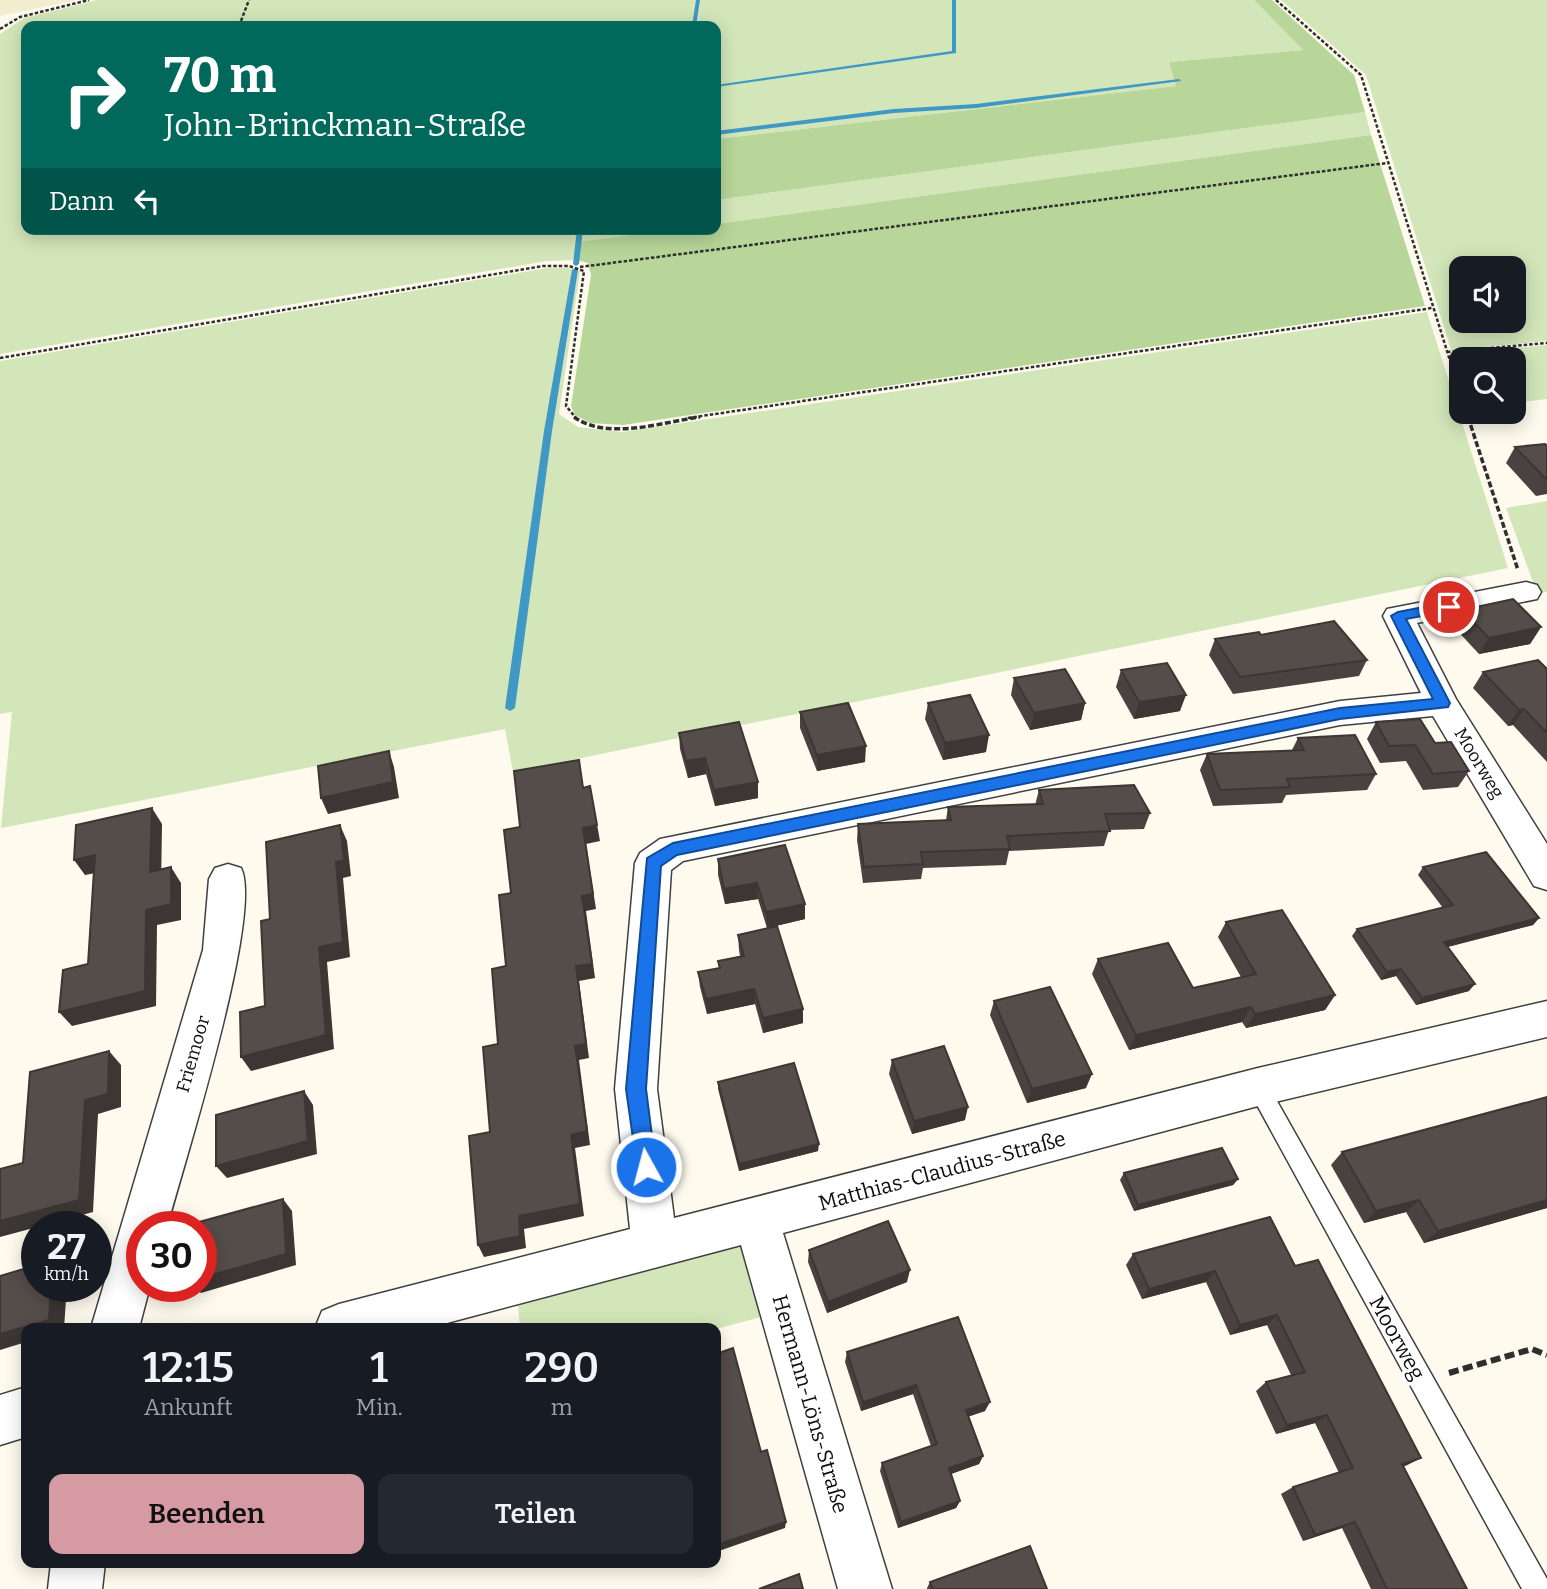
<!DOCTYPE html>
<html lang="de">
<meta charset="utf-8">
<style>
:root{--surface:#171b24;--page:#242831;--text:#f1f3f6;--muted:#9ea1a6;--accent:#d69aa2}
body{margin:0;font-family:Bitter,serif;background:var(--page);color:var(--text);height:100vh;display:flex;flex-direction:column;font-size:26px;white-space:nowrap}
*{box-sizing:border-box;margin:0}
p{font-size:23px;color:var(--muted)}
.icon{flex:none;width:38px;height:38px;fill:none;stroke:currentColor;stroke-width:2;stroke-linecap:round;stroke-linejoin:round}
.map{position:relative;flex:1;overflow:hidden}
.drawer{position:absolute;left:21px;top:1323px;width:700px;height:245px;display:flex;flex-direction:column;background:var(--surface);border-radius:14px;box-shadow:0 4px 18px #0003}
.drawer>*{flex:none}
.guide{position:absolute;left:21px;top:21px;width:700px;height:214px;border-radius:14px;box-shadow:0 4px 18px #0003;background:#00695c;color:#fff;overflow:hidden}
.fabs{position:absolute;left:1449px;top:256px;display:grid;gap:14px}
.fabs a{display:grid;place-items:center;width:77px;height:77px;border-radius:14px;background:var(--surface);box-shadow:0 4px 18px #0003;font-size:35px}
.speed{position:absolute;left:21px;top:1211px;display:flex;gap:14px;font-size:35px;font-weight:700;text-align:center}
.speed>*{display:grid;place-content:center;width:91px;height:91px;border-radius:50%;background:var(--surface);box-shadow:0 4px 18px #0003;line-height:1}
.speed small{font-size:18px;font-weight:400}
.speed .limit{border:10px solid #d22;background:#fff;color:#111}
.pin{position:absolute;display:grid;place-items:center;width:60px;height:60px;color:#fff;margin:-30px;border:4px solid #fff;border-radius:50%;box-shadow:0 2px 7px #0007}
.me{position:absolute;width:77px;margin:-38px;rotate:353deg;stroke-linejoin:round;filter:drop-shadow(0 0 5px #0008)}
.turn{display:flex;align-items:center;gap:24px;height:147px;padding:0 28px;font-size:32px}
.turn .icon{width:91px;height:91px;stroke-width:2.5}
.turn b{display:block;font-size:49px;line-height:60px}
.then{display:flex;align-items:center;height:66px;padding:0 28px;background:#0003;gap:14px;font-size:26px}
.eta{display:flex;justify-content:space-evenly;align-items:center;height:119px;text-align:center}
.eta b{font-size:42px;font-weight:600;line-height:49px}
.cta{display:flex;gap:14px;margin-top:auto;padding:14px 28px}
.cta a{flex:1;height:80px;border-radius:14px;background:var(--accent);color:#111;font-size:28px;font-weight:600;line-height:80px;text-align:center}
.cta a+a{background:var(--page);color:var(--text)}
.map>svg:first-child{display:block}
.farmland{fill:#f2edcf}
.green{fill:#d3e6b9;fill-rule:evenodd}
.forest{fill:#b8d699}
.lines{fill:none;stroke-linecap:round;stroke-linejoin:round}
.stream{fill:#4098c5;fill-rule:evenodd}
.lane-casing{stroke:#404040;stroke-width:3}
.street-casing{stroke:#404040;stroke-width:3}
.path-far2{stroke:#2f2f2f;stroke-width:2.5;stroke-dasharray:3.5 2;stroke-linecap:butt}
.path-far1{stroke:#2f2f2f;stroke-width:3.5;stroke-dasharray:6 2.5;stroke-linecap:butt}
.path{stroke:#2f2f2f;stroke-width:6;stroke-dasharray:10 4.5;stroke-linecap:butt}
.lane{fill:#fff;fill-rule:evenodd}
.street{fill:#fff;fill-rule:evenodd}
.wall{fill:#494240}
.shaded-wall{fill:#3c3634}
.building{fill:#554d4a;stroke:#3c3634;stroke-width:2}
.route{fill:#1a73e8;stroke:#114b97;stroke-width:2}
.labels{text-anchor:middle;stroke-width:7;stroke-linejoin:round;paint-order:stroke}
.street-label{font-size:18px;fill:#0d0d0d;stroke:#fff}
.near-street-label{font-size:21px;fill:#0d0d0d;stroke:#fff}
</style>
<div class="map">
<svg width="1547" height="1589" viewBox="0 0 1547 1589">
<rect width="100%" height="100%" fill="#fefaed"/>
<path class="farmland" d="M0,0h78l-78,16z"/>
<path class="green" d="M97,0h1157l49,50 -134,12 8,24 -461,53v-113h-690v203h648l-95,13 -3,18 -29,1 -547,93v-320l24,-16z
M1281,0h266v341l-96,9 -85,-275zM1461,268h53v52h-53z
M1365,112l6,23 -655,89v-24z
M547,268h21l12,3 -21,143 19,13 44,5 805,-120 81,256 -995,204 -8,-43 -504,99 11,-116 -12,2v-353z
M1547,345v54l-33,4v-44h-53v20l-9,-25z
M1547,501v91l-10,1 -31,-85z
M748,1241l24,73 -56,15 -196,-1 -2,-23z"/>
<path class="forest" d="M1254,0h18l82,75 11,37 -649,88v-61l460,-53 -7,-24 134,-12z
M1371,135l54,171 -802,119 -33,-2 -15,-8 -4,-9 20,-131 -3,-12 -12,-3 2,-18 96,-13h42v-5z"/>
<g class="lines">
<path class="stream" d="M696,0h4l-4,26h-4z
M952,0h4v53l-240,34v-2l236,-34z
M1179,79l2,2 -205,27 -82,5 -178,22v-4l178,-22 82,-5z
M577,229h6l-4,35 -3,2 -3,-2z
M575,268l3,2 -26,161 -37,277 -5,3 -5,-3 39,-277 28,-161z"/>
<g class="lane-casing">
<path id="lane" d="M1258,1077l7,3 282,499v10h-25l-271,-495 -4,-7 4,-7z"/>
</g>
<g class="street-casing">
<path id="street" d="M1526,582l11,3 4,7 -4,7 -120,24 39,76 91,145v46l-13,-4 -101,-170 -93,9 -657,136 -12,9 -14,219 17,129 584,-150 289,-67v36l-289,69 -475,127 109,356h-54l-97,-344 -313,83h-113l7,-17 17,-7 291,-75 -15,-140 20,-226 5,-10 20,-14 680,-138 81,-8 -38,-77 4,-7z
M228,864l13,4c23,45 -58,298 -74,359h-25v59h8l-11,42h-48l112,-378 6,-71 6,-11z
M26,1387v50l-26,8v-50z
M51,1563h54l-3,26h-54z"/>
</g>
<path class="path-far2" d="M1276,0l85,75 100,321
M239,26l10,-26
M0,29l20,-12 69,-17
M580,267l807,-104
M1447,352l100,-9
M0,358l543,-92h26l15,5 -18,135 10,12
M1466,411l2,7
M688,418l744,-110"/>
<path class="path-far1" d="M574,417c33,24 89,5 126,0
M1468,417l50,153"/>
<path class="path" d="M1449,1373l83,-24 15,6"/>
<use href="#lane" class="lane"/>
<use href="#street" class="street"/>
</g>
<path class="wall" d="M1547,446v48l-11,2 -30,-33 9,-16z
M1462,610l79,17 -11,17 -51,10 -26,-28z
M1261,635l106,25 -8,16 -126,18 -24,-39 6,-16z
M1547,669v93l-34,-37 -5,1 -35,-38 10,-16z
M1121,670l59,41 -46,8 -18,-32z
M1014,678l71,25 -4,17 -51,10 -19,-35z
M928,703l58,49 -43,8 -18,-41z
M800,712l65,50 -48,9 -17,-43z
M1376,722l59,21 34,28 -11,16 -35,3 -17,-29 -26,2 -13,-24z
M679,733l79,65 -43,8 -9,-32 -18,4 -8,-29z
M1298,738l78,36 -9,16 -81,5 -4,8 -69,3 -13,-36 7,-16 85,-4z
M1039,790l111,23 -6,16 -35,1 -5,16 -95,5 -3,14 -83,3 -2,11 -58,4 -6,-43 1,-16 88,-4 2,-13 87,-2z
M785,845l20,74 -38,9 -9,-29 -33,5 -7,-29v-16z
M1423,867l116,51 -6,7 -85,22 21,44 -53,14 -20,-29 -15,4 -29,-44 5,-7 86,-21 -25,-33z
M1226,922l109,73 -10,15 -79,18 -4,-6 -113,28 -37,-76 6,-15 95,29 48,-11 -23,-40z
M738,935l65,88 -40,10 -8,-29 -48,10 -7,-27 -2,-15 21,-4 -1,-7 22,-5 -1,-6z
M994,1001l92,87 -59,15 -37,-88z
M892,1060l73,60 -53,14 -23,-60z
M718,1082l100,69 -79,20 -21,-82z
M1342,1152l205,56 -123,35 -18,-31 -42,11 -33,-58z
M1124,1173l114,6 -5,6 -99,26 -14,-31z
M809,1250l98,32 -80,31 -19,-51z
M1133,1254l162,12 126,192 -18,9 64,122h-96l-29,-61 -39,13 -22,-47 12,-7 46,-14 -24,-50 -39,11 -20,-43 10,-9 25,-7 -24,-50 -37,10 -24,-53 -64,17 -16,-34z
M847,1352l138,59 -17,5 15,40 -4,8 -28,10 9,27 -4,7 -58,20 -18,-57 2,-8 49,-17 -18,-52 -52,17 -16,-49z
M930,1582l117,7h-120v-1z"/>
<path class="shaded-wall" d="M1541,627l-11,17 -51,10 10,-16z
M1186,695l-6,16 -46,8 5,-17z
M1085,703l-4,17 -51,10 4,-17z
M1524,709l-11,16 -5,1 11,-16z
M989,735l-3,17 -43,8 2,-17z
M866,746l-1,16 -48,9v-16z
M389,751l5,16 5,31 -71,16 -7,-16z
M705,758l1,16 -18,4 -2,-17z
M758,782v16l-43,8 -1,-16z
M590,786l10,55 -14,3 10,65 -10,2 9,67 -16,3 10,77 -10,2 11,85 -15,3 9,68 -60,13 2,19 -42,9 -6,-12 41,-29 52,-81 4,-89 1,-80 6,-70 1,-68z
M152,808l10,16 -1,63 -11,-15z
M340,825l7,16 4,35 -8,2 7,79 -23,5 7,87 -83,22 -10,-14 78,-110 17,-85z
M95,855l11,16 -21,4 -11,-15z
M171,867l10,16v37l-24,5 -1,81 -84,20 -13,-14 87,-102z
M757,883l1,16 -33,5 -1,-15z
M805,904v15l-38,9 -1,-16z
M1539,918l-6,7 -95,24 6,-7z
M1401,969l-5,7 -15,4 6,-8z
M1475,984l-6,7 -53,14 6,-7z
M754,989l1,15 -48,10 -1,-15z
M1335,995l-10,15 -79,18 9,-14z
M1251,1007l-9,15 -113,28 7,-15z
M803,1009v14l-40,10v-15z
M109,1051l12,14v42l-23,7 -5,98 -93,25v-16l85,-121z
M1092,1074l-6,14 -59,15 5,-14z
M304,1091l9,14 4,49 -90,24 -11,-12z
M968,1107l-3,13 -53,14 2,-13z
M819,1144l-1,7 -79,20v-7z
M1238,1179l-5,6 -99,26 4,-6z
M283,1199l9,12 4,54 -95,28 -8,-7h8v-8z
M1419,1200l-13,12 -42,11 12,-12z
M1547,1200v8l-123,35 14,-12z
M910,1270l-3,12 -80,31 1,-11z
M1215,1271l-9,11 -64,17 7,-10z
M51,1286h16l-3,42h-38v14l-26,8v-16z
M1277,1315l-10,10 -37,10 10,-10z
M916,1385l-3,9 -52,17 2,-9z
M990,1402l-5,9 -23,8 4,-9z
M1327,1415l-12,8 -39,11 11,-9z
M983,1456l-4,8 -34,12 4,-8z
M1421,1458l-14,7 -19,6 14,-7z
M960,1501l-4,7 -58,20 3,-6z
M786,1522l-1,6 -69,24v-7z
M1355,1522l-13,6 -39,13 12,-6z"/>
<path class="building" d="M1545,444l2,2v33h-1l-31,-32z
M1513,599l28,28 -52,11 -27,-28z
M1334,621l33,39 -127,17 -25,-38 44,-7 2,3z
M1538,660l9,9v64l-23,-24 -5,1 -36,-38z
M1167,663l19,32 -47,7 -18,-32z
M1065,669l20,34 -51,10 -20,-35z
M970,695l19,40 -44,8 -17,-40z
M848,703l18,43 -49,9 -17,-43z
M1420,719l15,24 16,-1 18,29 -36,3 -18,-29 -26,1 -13,-24z
M739,722l19,60 -44,8 -9,-32 -19,3 -7,-28z
M1355,735l21,39 -89,5 3,8 -70,3 -13,-36 97,-4 -6,-12z
M389,751l4,31 -72,16 -3,-32z
M579,760l4,28 7,-2 7,39 -14,3 10,66 -11,2 10,68 -16,2 10,78 -11,2 12,85 -16,4 9,69 -61,12 1,20 -42,9 -9,-109 21,-4 -7,-85 15,-3 -6,-75 14,-3 -7,-71 12,-2 -7,-63 16,-3 -6,-56z
M1134,785l16,28 -45,1 5,17 -103,5 3,13 -89,3 2,12 -59,3 -6,-43 93,-4 -3,-13 95,-3 -4,-14z
M152,808l-2,64 21,-5v37l-25,6 -1,81 -86,21 4,-42 25,-6 7,-109 -21,5 2,-35z
M340,825l4,35 -8,2 7,80 -24,5 7,88 -85,22 -1,-45 25,-6 -4,-85 9,-2 -4,-77z
M785,845l20,59 -39,8 -9,-29 -33,6 -6,-30z
M1486,852l53,66 -95,24 31,42 -53,14 -21,-29 -14,3 -30,-43 96,-24 -30,-38z
M1282,910l53,85 -80,19 -4,-7 -115,28 -38,-76 70,-16 25,45 63,-14 -30,-52z
M777,926l26,83 -40,9 -9,-29 -48,10 -8,-27 22,-4 -2,-7 26,-5 -6,-21z
M1050,987l42,87 -60,15 -38,-88z
M944,1046l24,61 -54,14 -22,-61z
M109,1051l-1,43 -23,6 -6,100 -79,21v-52l23,-6 7,-91z
M794,1063l25,81 -80,20 -21,-82z
M304,1091l4,50 -92,25v-51z
M1547,1097v103l-109,31 -19,-31 -43,11 -34,-59z
M1222,1148l16,31 -100,26 -14,-32z
M283,1199l3,55 -85,24v-51h-13v-2z
M1270,1217l25,49 23,-6 103,198 -19,6 65,125h-80l-32,-67 -40,13 -22,-48 60,-19 -26,-53 -40,10 -21,-43 39,-10 -28,-57 -37,10 -25,-54 -66,18 -16,-35z
M888,1221l22,49 -82,32 -19,-52z
M37,1265v21h14l-2,34 -49,14v-58z
M958,1317l32,85 -24,8 17,46 -34,12 11,33 -59,21 -19,-59 55,-19 -21,-59 -53,17 -16,-50z
M733,1348l28,104 6,-2 19,72 -70,23v-191z
M1030,1546l17,43h-114l-3,-7z
M799,1574l4,15h-44z"/>
<path class="route" d="M1449,602l5,1v7l-48,9 44,84 -2,4 -108,12 -663,136 -16,11 -15,223 10,78 -3,7 -7,3 -8,-3 -12,-85 21,-231 26,-15 667,-135 93,-9 -42,-83 7,-4z"/>
<g class="labels">
<g class="street-label">
<text transform="translate(1479 763) rotate(59)" y="6">Moorweg</text>
<text transform="translate(193 1054) rotate(-74)" y="6">Friemoor</text>
</g>
<g class="near-street-label">
<text transform="translate(942 1171) rotate(-15)" y="7">Matthias-Claudius-Straße</text>
<text transform="translate(1397 1338) rotate(61)" y="7">Moorweg</text>
<text transform="translate(810 1404) rotate(74)" y="7">Hermann-Löns-Straße</text>
</g>
</g>
</svg>
<div class="fabs">
<a><svg class="icon" aria-label="sound" viewBox="0 0 24 24"><path d="M4 9h4l5-4v14l-5-4H4zM17 9q2 3 0 6"/></svg></a>
<a><svg class="icon" aria-label="search" viewBox="0 0 24 24"><circle cx="10" cy="10" r="6"/><path d="M15 15l6 6"/></svg></a>
</div>
<div class="speed"><div>27<small>km/h</small></div><div class="limit">30</div></div>
<div class="pin" style="left:1449px;top:607px;background:#d93025"><svg class="icon" aria-label="arrive" viewBox="0 0 24 24"><path d="M6 21V4h12l-3 4 3 4H6"/></svg></div>
<svg class="me" style="left:646px;top:1167px" viewBox="-20 -20 40 40"><circle r="17" fill="#1a73e8" stroke="#fff" stroke-width="3"/><path d="M0-11L8 9 0 5-8 9z" fill="#fff"/></svg>
<div class="guide">
<div class="turn"><svg class="icon" aria-label="right" viewBox="0 0 24 24"><path d="M7 20v-9h11M14 6l5 5-5 5"/></svg><div><b>70 m</b>John-Brinckman-Straße</div></div>
<div class="then">Dann<svg class="icon" aria-label="left" viewBox="0 0 24 24"><path d="M17 20v-9H6M10 6l-5 5 5 5"/></svg></div>
</div>
<section class="drawer">
<div class="eta">
<div><b>12:15</b><p>Ankunft</p></div>
<div><b>1</b><p>Min.</p></div>
<div><b>290</b><p>m</p></div>
</div>
<div class="cta"><a>Beenden</a><a>Teilen</a></div>
</section>
</div>
